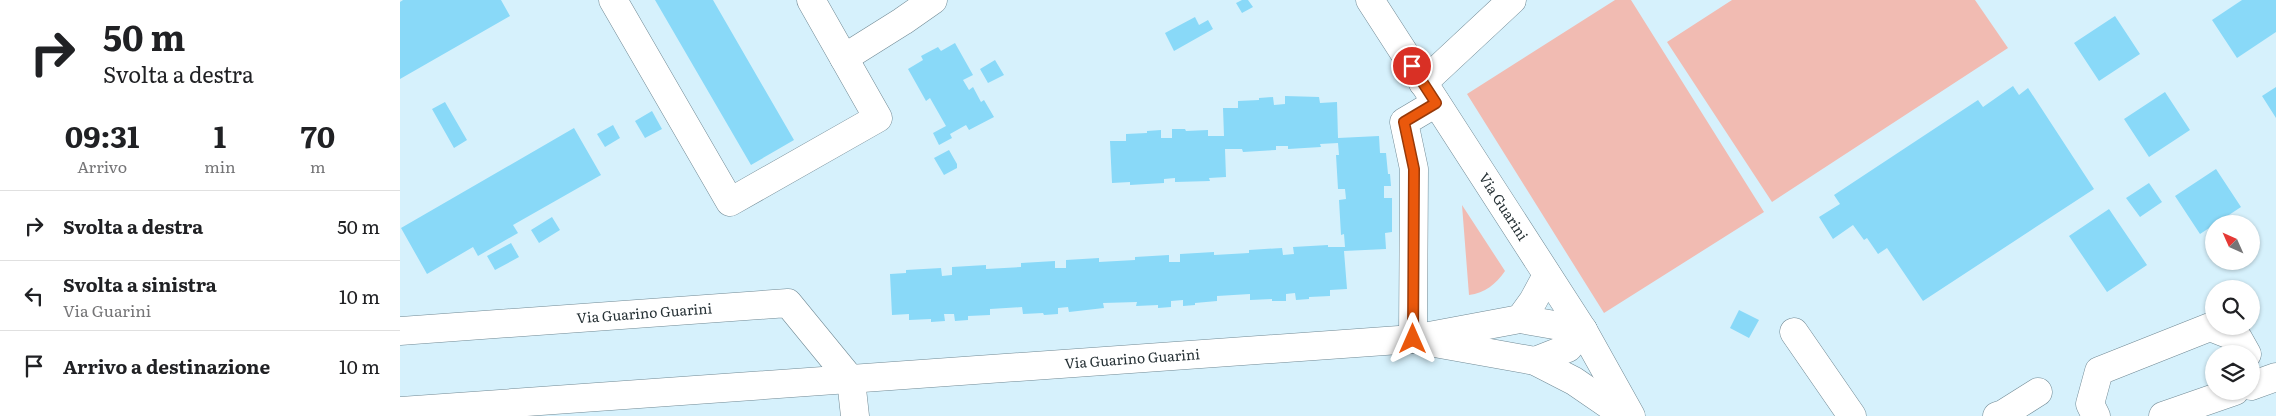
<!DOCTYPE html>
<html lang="it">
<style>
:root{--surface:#fff;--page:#f6f6f6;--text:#202124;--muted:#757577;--line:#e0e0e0}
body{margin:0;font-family:Literata,serif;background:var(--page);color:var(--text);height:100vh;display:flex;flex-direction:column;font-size:19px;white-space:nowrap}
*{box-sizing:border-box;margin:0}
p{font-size:16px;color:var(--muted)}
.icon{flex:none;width:28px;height:28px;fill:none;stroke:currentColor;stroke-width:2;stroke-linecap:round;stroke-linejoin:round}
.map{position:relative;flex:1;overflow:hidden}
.side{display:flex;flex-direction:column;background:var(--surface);width:400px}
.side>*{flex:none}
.guide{background:#fff;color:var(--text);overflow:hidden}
.needle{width:32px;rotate:315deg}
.tools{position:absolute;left:1805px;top:215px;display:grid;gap:10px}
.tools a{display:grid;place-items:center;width:55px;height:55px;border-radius:50%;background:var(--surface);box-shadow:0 1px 4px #0004;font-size:25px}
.pin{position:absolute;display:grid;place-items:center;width:42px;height:42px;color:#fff;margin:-21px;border:2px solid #fff;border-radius:50%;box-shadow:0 1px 5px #0007}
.me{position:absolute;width:55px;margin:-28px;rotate:0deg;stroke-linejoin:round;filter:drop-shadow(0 0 4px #0008)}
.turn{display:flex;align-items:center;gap:18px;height:105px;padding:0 20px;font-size:22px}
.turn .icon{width:65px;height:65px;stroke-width:2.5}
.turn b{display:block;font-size:35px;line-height:42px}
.eta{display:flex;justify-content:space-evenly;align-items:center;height:85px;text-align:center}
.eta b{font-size:30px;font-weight:700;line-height:35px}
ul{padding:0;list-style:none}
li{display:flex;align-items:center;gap:15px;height:70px;padding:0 20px;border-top:1px solid var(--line)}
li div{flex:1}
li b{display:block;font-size:19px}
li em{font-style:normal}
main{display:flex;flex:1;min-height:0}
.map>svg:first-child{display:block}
.green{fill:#f1bbb2}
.building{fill:#89d9f8}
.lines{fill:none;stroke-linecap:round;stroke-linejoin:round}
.minor-casing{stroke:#708994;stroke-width:29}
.minor{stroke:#fff;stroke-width:28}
.route-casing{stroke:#983908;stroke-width:12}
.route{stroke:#ea580c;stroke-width:9}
.labels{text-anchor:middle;stroke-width:5;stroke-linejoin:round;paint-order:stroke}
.street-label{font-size:14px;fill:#263135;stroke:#f5fafc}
</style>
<main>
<section class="side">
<div class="guide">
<div class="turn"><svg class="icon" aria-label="right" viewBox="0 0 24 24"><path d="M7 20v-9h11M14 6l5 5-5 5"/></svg><div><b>50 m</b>Svolta a destra</div></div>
</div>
<div class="eta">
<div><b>09:31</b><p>Arrivo</p></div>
<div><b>1</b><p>min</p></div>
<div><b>70</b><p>m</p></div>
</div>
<ul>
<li><svg class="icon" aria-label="right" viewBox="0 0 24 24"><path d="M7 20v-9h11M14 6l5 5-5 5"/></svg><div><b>Svolta a destra</b></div><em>50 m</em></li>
<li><svg class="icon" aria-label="left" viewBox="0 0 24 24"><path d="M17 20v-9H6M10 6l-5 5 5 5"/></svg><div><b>Svolta a sinistra</b><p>Via Guarini</p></div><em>10 m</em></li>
<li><svg class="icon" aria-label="arrive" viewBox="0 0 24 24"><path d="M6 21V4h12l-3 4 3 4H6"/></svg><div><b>Arrivo a destinazione</b></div><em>10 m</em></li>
</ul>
</section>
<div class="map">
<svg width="1876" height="416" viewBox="0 0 1876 416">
<rect width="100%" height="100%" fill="#d6f1fc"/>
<path class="green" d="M1215,0h16l133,212 -160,101 -137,-219z
M1332,0h243l33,48 -236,154 -105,-160z
M1062,205l43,66c-9,13 -20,22 -36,24z"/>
<path class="building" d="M3,0h98l9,16 -110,63v-77z
M255,0h58l81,140 -43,25z
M842,0h6l5,7 -11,6 -6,-10z
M1842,0h34v32l-39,26 -25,-38z
M1715,16l25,38 -41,27 -25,-38z
M795,17l4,8 9,-5 5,9 -39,22 -9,-18z
M555,43l18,32 -10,5 6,10 4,-3 8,15 3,-2 10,17 -25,13 -3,-5 -16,9 2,4 -13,7 -6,-12 13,-7 -16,-28 -4,3 -18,-32 15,-9 -2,-4 17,-9 3,4z
M595,60l9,15 -16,8 -8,-14z
M1613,86l6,9 9,-7 66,101 -171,112 -36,-53 -9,6 -11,-16 -3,2 -11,-15 -20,14 -14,-22 21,-13 -6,-9 144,-95 5,7z
M1876,87v31l-14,-22z
M1765,92l25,38 -41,27 -25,-38z
M885,96l34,1 1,6 17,-1 1,36 41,-2 1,17h6l2,21h2l1,12h-7v12h8v34l-7,1 1,16 -42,2 3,38 -17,1v6l-21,1v2l-13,1 -1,-7 -9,1v7h-14v-2l-22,1v-6l-33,2v5l-22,2v2l-12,1v-6l-12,1v6l-13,1v-3l-22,1 1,-4 -34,1 1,5 -35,4 -1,-5 -10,1v6l-14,1 -1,-2 -20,1 -1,-7 -32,2v6l-22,1v4l-13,1 -1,-7h-10l1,7 -14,1v-3l-22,1v-6l-17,1 -2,-41 16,-1v-3l35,-2 1,8 10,-1v-8l34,-2v4l35,-2v-4l34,-2v7h11v-8l33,-2v4l36,-2v-3l34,-2v7h11v-8l34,-2v3l35,-2v-3l33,-2 1,7 11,-1 -1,-7 35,-2v2h17l-1,-13 -3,1 -2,-35 7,-1 -1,-10h-7l-2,-34h3l-1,-12 -18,1 1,3 -33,2v-3h-12v4l-33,2 -1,-3h-17l1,28 -17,1 1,3 -35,1v-4l-11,1v4l-34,2v-3l-18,1 -2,-42h16v-7l21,-1v-2l14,-1v8h11v-9h13l1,2 22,-1v6h16l-1,-28h15v-7l21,-1v-2l14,-1 1,8 11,-1z
M45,102l22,38 -13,8 -22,-39z
M252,111l10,18 -17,9 -10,-17z
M213,125l7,13 -15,9 -8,-13z
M174,128l27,47 -88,50 5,8 -40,23 -5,-9 -46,27 -26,-46z
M549,150l8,14v4l-13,7 -10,-17z
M1816,169l25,38 -41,27 -25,-38z
M1749,183l13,19 -22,15 -14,-19z
M1709,209l38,56 -40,27 -38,-56z
M152,217l8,13 -21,13 -8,-13z
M111,243l8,14 -24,13 -8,-14z
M1339,310l20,10 -10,18 -19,-10z"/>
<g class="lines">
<g class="minor-casing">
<g id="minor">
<path d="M213,0l117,202 148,-84 -67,-118"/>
<path id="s1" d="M970,0l213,330 48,86"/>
<path d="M444,58l59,-37 30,-21"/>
<path d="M1023,83l89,-83"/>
<path d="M1120,319l13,-18 14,-26"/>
<path id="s2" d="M0,331l388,-28 63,77"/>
<path d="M1394,332l58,84"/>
<path d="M1013,339l1,-170 -10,-47 32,-19"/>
<path d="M1029,342l106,19 39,20 51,35"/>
<path d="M1135,361l33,-13 15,-18"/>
<path d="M451,380l4,36"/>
<path d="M1851,386l25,-9"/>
<path id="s3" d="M0,411l1013,-72 107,-20 63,11"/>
<path d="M1597,416l6,-2 35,-22"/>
<path d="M1696,416l-6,-12 9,-33 111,-44 28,11 9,16"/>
<path d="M1763,416l72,-25"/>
</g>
</g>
<use href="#minor" class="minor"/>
</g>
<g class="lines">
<g class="route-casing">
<path id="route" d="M1012,66l24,37 -32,19 10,47 -1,170"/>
</g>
<use href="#route" class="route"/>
</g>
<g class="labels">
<g class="street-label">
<text dy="5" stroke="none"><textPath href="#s1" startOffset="246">Via Guarini</textPath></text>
<text dy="5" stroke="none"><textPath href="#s2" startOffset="245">Via Guarino Guarini</textPath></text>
<text dy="5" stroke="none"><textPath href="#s3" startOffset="734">Via Guarino Guarini</textPath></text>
</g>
</g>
</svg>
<div class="tools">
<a><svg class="needle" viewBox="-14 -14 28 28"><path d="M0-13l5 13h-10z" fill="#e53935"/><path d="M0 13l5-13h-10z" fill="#757577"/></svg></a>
<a><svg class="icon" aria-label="search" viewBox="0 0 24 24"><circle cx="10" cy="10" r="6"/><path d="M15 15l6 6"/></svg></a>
<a><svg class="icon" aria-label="layers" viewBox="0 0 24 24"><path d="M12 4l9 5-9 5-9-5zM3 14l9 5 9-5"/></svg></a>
</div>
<div class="pin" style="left:1012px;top:66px;background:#d93025"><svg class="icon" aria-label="arrive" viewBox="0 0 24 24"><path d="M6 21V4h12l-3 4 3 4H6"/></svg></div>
<svg class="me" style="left:1013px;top:339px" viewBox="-20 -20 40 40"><path d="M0-17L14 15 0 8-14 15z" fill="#ea580c" stroke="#fff" stroke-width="4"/></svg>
</div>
</main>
